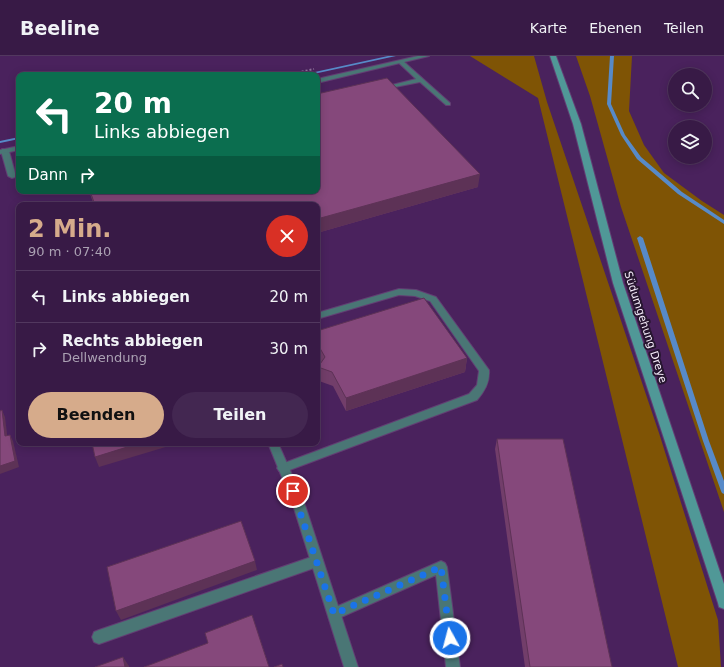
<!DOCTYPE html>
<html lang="de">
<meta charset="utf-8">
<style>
:root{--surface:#381a46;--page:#432751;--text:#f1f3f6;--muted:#aba1b3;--line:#52385f;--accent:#d6ab8b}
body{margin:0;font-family:"DejaVu Sans",sans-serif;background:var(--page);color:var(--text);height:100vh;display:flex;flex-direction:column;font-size:15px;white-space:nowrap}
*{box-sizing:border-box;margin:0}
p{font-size:13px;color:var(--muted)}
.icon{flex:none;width:22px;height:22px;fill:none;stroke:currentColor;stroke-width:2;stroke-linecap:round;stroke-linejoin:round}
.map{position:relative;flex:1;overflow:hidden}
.panel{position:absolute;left:16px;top:146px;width:304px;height:244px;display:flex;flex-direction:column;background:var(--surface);border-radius:8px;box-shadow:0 2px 10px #0003,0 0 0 1px var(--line)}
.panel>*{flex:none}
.top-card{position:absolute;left:16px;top:16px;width:304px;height:122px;border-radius:8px;box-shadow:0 2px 10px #0003,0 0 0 1px var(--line);background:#0b6e4f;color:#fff;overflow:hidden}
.buttons{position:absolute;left:668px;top:12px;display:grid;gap:8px}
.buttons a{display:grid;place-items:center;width:44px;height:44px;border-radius:50%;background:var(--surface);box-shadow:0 2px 10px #0003,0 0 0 1px var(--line);font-size:20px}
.pin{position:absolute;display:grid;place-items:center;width:34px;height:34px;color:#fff;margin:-17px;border:2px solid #fff;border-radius:50%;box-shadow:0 1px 4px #0007}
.me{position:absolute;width:44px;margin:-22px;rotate:353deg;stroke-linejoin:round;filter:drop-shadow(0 0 3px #0008)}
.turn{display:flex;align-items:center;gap:14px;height:84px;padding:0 12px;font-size:18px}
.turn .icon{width:52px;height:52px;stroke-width:2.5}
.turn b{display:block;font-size:28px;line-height:34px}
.then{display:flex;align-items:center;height:38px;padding:0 12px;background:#0003;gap:8px;font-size:15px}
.round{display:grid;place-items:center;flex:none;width:42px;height:42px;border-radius:21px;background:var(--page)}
.headline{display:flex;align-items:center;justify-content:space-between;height:68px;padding:0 12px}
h1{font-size:24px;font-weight:700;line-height:30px;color:var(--accent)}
.cta{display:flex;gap:8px;margin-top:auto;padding:8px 12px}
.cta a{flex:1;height:46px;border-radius:24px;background:var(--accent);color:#111;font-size:16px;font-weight:700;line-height:46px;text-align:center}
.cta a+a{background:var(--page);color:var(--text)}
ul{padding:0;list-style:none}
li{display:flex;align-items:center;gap:12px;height:52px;padding:0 12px;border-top:1px solid var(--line)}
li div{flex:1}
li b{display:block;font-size:15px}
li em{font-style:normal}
header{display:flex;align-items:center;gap:24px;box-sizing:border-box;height:56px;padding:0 20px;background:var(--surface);border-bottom:1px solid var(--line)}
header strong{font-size:19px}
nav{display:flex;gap:22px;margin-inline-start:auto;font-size:14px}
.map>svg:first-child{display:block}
.green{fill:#7f5405}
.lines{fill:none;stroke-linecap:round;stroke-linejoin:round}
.stream{fill:#578ac8;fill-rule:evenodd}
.lane-casing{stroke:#623e73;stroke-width:2}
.street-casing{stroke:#623e73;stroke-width:2}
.secondary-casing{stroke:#623e73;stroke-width:2}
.path{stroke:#91759e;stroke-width:2;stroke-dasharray:2 2;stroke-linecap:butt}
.lane{fill:#4a7675;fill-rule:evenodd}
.street{fill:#4a7675;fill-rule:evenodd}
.secondary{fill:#509897;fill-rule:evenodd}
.wall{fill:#723e6a}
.shaded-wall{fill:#5d3256}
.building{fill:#85487b;stroke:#5d3256}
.route{stroke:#1a73e8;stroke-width:7;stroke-dasharray:0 12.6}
.labels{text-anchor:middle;stroke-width:4;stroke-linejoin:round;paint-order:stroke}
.street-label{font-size:11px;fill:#f6edfb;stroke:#271630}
</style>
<header>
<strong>Beeline</strong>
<nav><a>Karte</a><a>Ebenen</a><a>Teilen</a></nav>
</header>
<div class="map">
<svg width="724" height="611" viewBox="0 0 724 611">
<rect width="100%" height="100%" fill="#4a225d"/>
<path class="green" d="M470,0h64l13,46 112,331 59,187 3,47h-43l-140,-569z
M576,0h56l-3,55 15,34 20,28 38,28 22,14v297l-103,-305 -31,-111z"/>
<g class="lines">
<path class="stream" d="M388,0h8l-87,19h-8z
M610,0h4l-3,48 14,31 16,22 41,35 42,28v4l-46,-30 -41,-35 -16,-24 -14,-31z
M19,81v2l-19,4v-2z
M640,180l3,2 66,203 15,40v13l-2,-1 -1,-2 -18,-50 -66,-203z"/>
<g class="lane-casing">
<path id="lane" d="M399,5h4l47,42v2h-4l-26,-23 -40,8v-2l36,-9 -17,-16z
M2,93h3l4,2 6,22 4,-1v4l-7,2 -4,-2 -7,-25z
M399,233l17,1 20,7 53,73c1,12 -4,21 -12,30l-190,71 -4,2 -4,-2 -2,-3 2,-3 190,-71 8,-9 2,-14 -49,-70 -15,-5 -16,-1 -82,24v-6z
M317,499l4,2 2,4 -2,4 -4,2 -218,77 -5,-2 -2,-5 2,-5 5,-2z
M441,505l4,2 2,4 13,100h-14l-10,-92 -97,43 -5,2 -5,-2 -1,-4 1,-4z"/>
</g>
<g class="street-casing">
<path id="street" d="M418,0h11l-112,27v-4z
M19,90v4l-19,4v-4z
M268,387h10l26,59 54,165h-14l-52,-165z"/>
</g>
<g class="secondary-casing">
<path id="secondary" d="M550,0h6l25,68 42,159 101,301v25l-5,-2 -1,-4 -105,-320 -40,-159z"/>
</g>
<path class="path" d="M286,19l28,-6"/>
<use href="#lane" class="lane"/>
<use href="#street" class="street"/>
<use href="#secondary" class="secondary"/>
</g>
<path class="wall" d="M478,131l-161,46v-28h-223l-5,-14h228z
M317,275l150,27 -2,14 -119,39 -13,-25 -14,-5 -1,-14 3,-4 -4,-8z
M497,383l115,228h-87l-30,-218z"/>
<path class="shaded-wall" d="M480,118l-2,13 -161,46v-14z
M467,302l-2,14 -119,39v-13z
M2,354l3,7 3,25 -3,-6z
M10,379l3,6 6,26 -19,7v-8z
M140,387h39l-80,24 -4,-10z
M255,505l2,9 -136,50 -5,-9z
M123,601l6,9v1h-4z"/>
<path class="building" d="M387,22l93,96 -163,45v-14h-222l-5,-14h227v-97z
M424,242l43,60 -121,40 -14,-26 -14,-5 7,-10 -8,-14v-12z
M2,354l3,26 5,-1 5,26 -15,5v-55z
M497,383h66l49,228h-82z
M92,387h48l-45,14z
M241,465l14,40 -139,50 -9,-44z
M252,559l17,52h-125l64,-24 -3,-10z
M123,601l2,10h-30z
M282,608l1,3h-9z"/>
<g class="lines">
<path class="route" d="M293,435l41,123 107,-47 9,71"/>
</g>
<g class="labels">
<g class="street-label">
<text transform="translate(646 271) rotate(72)" y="4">Südumgehung Dreye</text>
</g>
</g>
</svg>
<div class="buttons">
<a><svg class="icon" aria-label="search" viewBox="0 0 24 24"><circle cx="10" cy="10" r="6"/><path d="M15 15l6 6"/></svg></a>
<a><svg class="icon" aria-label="layers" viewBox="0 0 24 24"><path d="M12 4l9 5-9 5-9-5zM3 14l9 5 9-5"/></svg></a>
</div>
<div class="pin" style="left:293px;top:435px;background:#d93025"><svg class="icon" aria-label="arrive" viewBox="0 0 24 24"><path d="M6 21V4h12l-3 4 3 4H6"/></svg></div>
<svg class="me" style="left:450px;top:582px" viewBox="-20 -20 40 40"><circle r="17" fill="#1a73e8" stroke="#fff" stroke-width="3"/><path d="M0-11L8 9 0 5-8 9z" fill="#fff"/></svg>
<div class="top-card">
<div class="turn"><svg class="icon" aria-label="left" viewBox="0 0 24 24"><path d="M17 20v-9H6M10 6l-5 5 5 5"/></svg><div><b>20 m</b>Links abbiegen</div></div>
<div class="then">Dann<svg class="icon" aria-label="right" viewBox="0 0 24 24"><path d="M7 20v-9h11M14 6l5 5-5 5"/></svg></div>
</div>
<section class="panel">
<div class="headline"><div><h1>2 Min.</h1><p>90 m · 07:40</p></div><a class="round" style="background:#d93025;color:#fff"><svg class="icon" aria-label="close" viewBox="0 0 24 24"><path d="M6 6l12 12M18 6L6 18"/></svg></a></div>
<ul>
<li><svg class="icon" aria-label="left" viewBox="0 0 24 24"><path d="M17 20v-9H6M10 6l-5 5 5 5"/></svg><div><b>Links abbiegen</b></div><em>20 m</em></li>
<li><svg class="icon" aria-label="right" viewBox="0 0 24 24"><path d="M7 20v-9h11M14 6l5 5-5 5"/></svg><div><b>Rechts abbiegen</b><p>Dellwendung</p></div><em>30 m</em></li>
</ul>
<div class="cta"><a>Beenden</a><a>Teilen</a></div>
</section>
</div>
